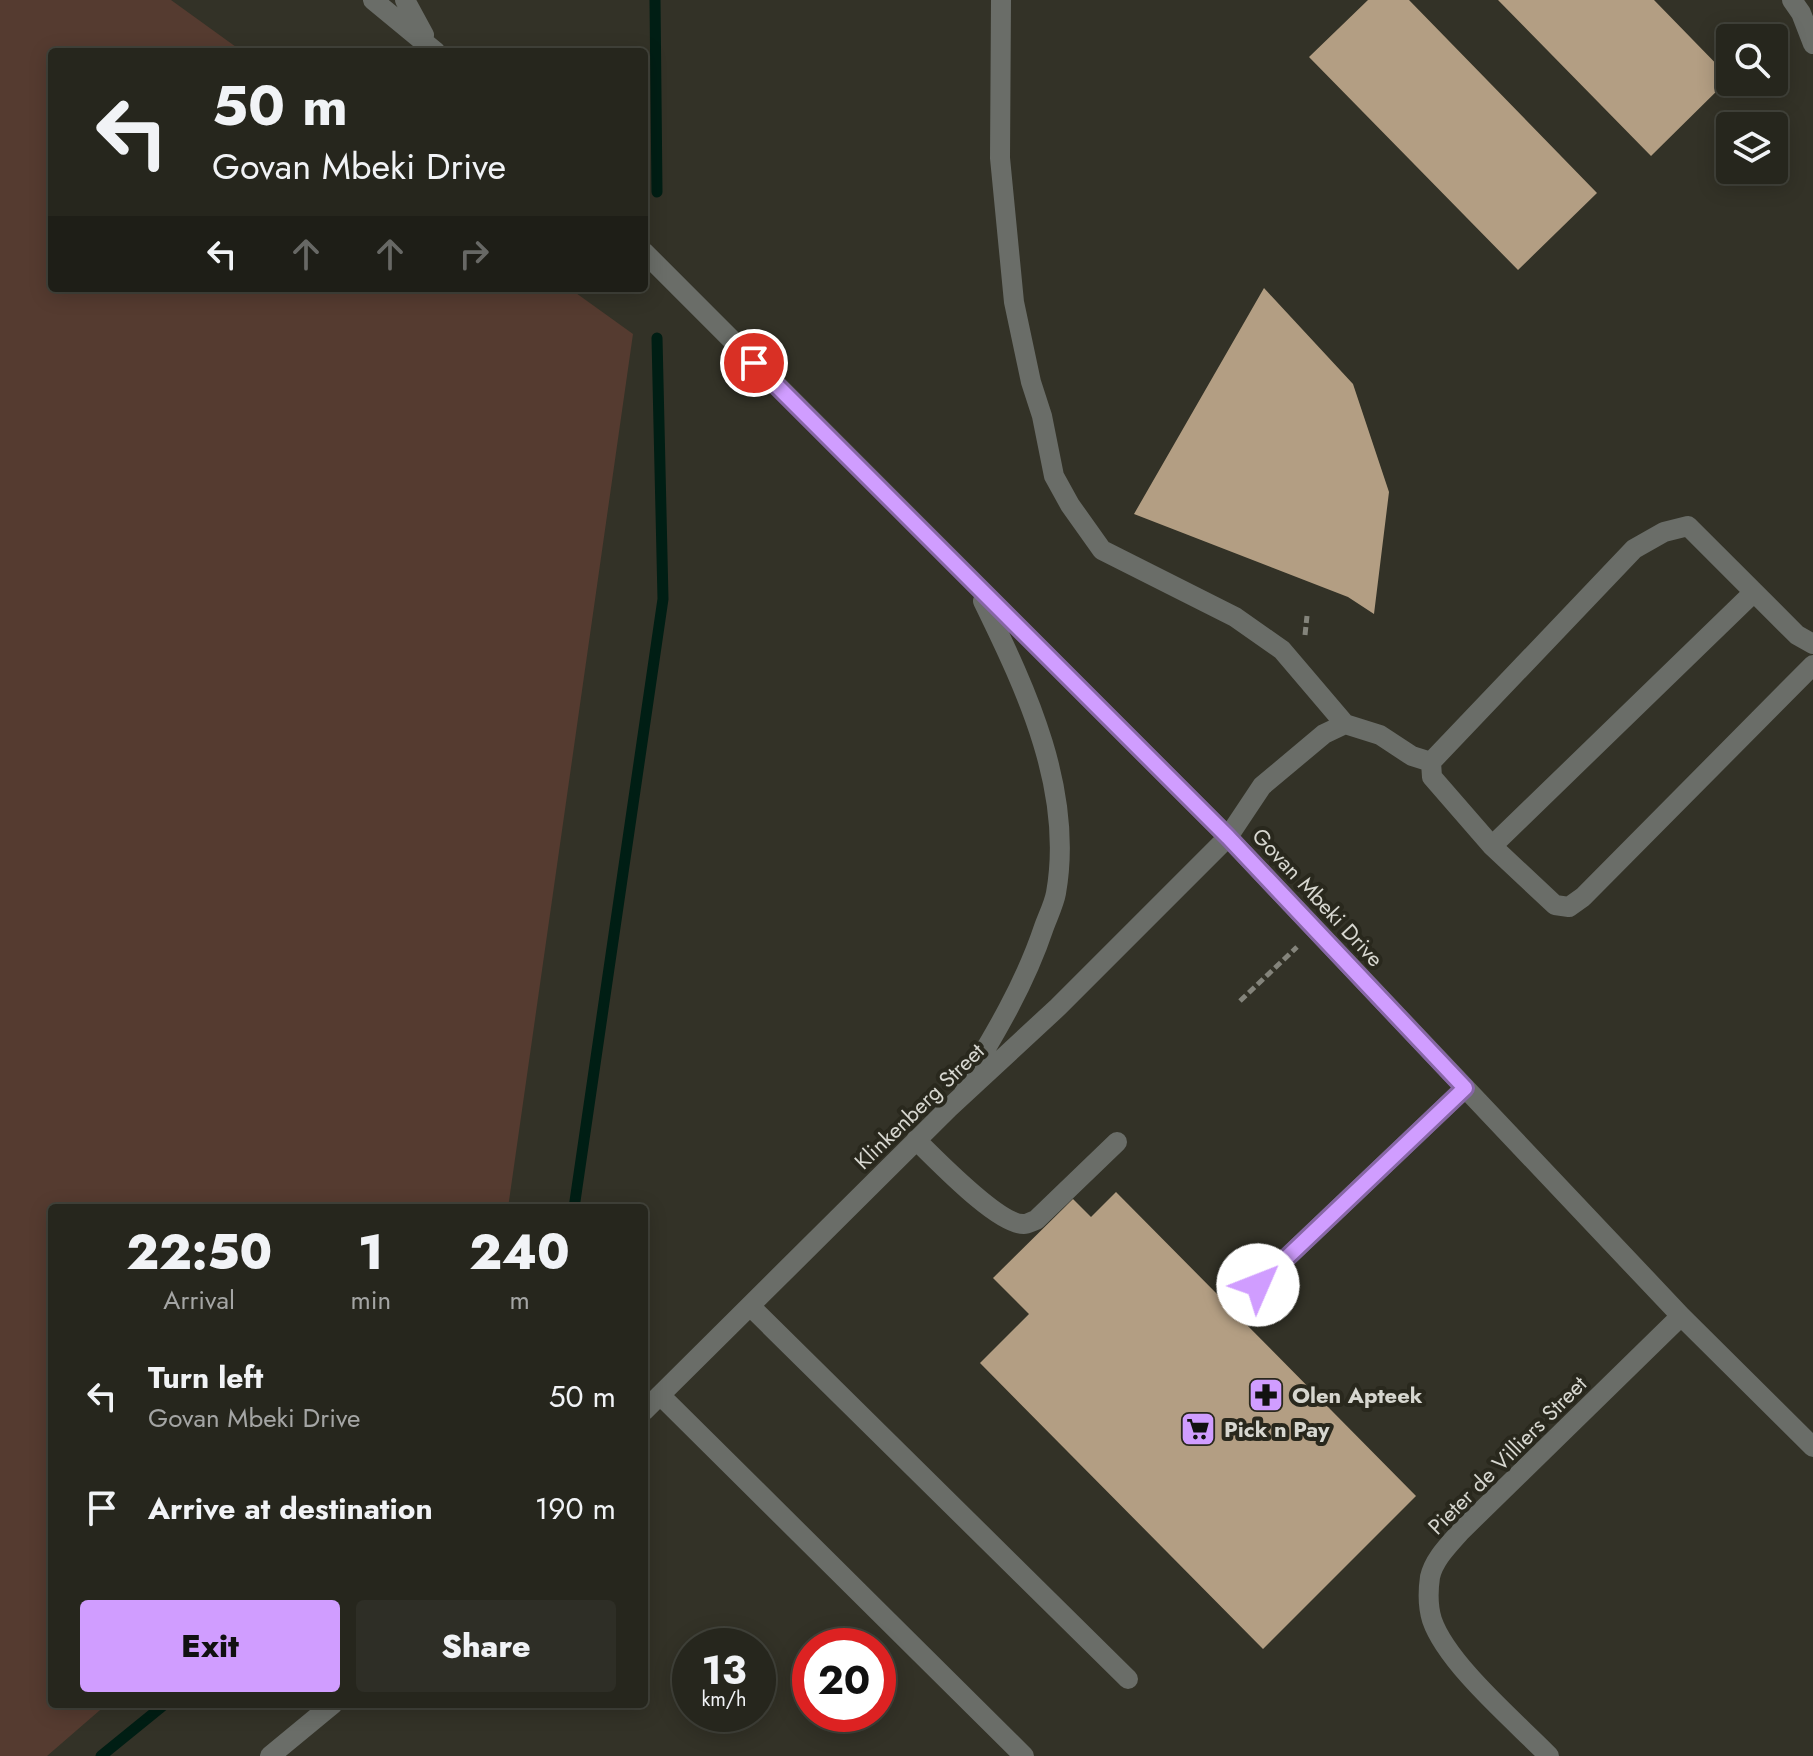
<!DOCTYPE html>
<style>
:root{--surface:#26261d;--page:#2e2e26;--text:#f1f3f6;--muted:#a4a5a4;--line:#42433b;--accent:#d09dff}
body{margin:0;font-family:Jost,sans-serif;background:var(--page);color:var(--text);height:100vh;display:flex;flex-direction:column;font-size:30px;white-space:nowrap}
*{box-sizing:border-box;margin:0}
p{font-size:26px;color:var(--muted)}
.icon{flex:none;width:44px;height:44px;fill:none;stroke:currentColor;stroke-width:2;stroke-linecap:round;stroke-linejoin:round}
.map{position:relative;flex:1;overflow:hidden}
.side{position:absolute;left:48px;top:1204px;width:600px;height:504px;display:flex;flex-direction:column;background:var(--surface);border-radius:8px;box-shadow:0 4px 20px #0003,0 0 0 2px var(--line)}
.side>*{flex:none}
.hud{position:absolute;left:48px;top:48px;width:600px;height:244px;border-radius:8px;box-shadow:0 4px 20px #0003,0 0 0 2px var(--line);background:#26261d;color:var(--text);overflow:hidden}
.controls{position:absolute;left:1716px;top:24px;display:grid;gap:16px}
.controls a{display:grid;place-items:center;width:72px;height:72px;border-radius:8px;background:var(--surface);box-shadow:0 4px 20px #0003,0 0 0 2px var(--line);font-size:40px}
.speed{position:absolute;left:672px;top:1628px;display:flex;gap:16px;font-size:40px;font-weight:700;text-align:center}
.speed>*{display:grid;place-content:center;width:104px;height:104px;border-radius:50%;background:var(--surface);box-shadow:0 4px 20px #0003,0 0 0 2px var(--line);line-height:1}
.speed small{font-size:20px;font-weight:400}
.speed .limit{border:12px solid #d22;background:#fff;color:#111}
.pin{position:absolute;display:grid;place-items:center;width:68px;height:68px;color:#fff;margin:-34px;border:4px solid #fff;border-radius:50%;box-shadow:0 2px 8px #0007}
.me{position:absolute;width:88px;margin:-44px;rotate:46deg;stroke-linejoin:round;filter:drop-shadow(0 0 6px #0008)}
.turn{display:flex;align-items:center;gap:28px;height:168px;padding:0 32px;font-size:36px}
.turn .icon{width:104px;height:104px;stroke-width:2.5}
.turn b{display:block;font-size:56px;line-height:68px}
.lanes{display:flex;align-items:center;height:76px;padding:0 32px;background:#0003;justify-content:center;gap:40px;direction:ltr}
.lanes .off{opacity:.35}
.eta{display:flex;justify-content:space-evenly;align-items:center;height:136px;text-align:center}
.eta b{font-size:48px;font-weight:800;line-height:56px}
.action{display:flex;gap:16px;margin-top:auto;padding:16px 32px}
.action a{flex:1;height:92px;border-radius:8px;background:var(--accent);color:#111;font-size:32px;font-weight:800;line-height:92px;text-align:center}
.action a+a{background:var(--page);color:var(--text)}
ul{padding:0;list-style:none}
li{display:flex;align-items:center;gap:24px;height:112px;padding:0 32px}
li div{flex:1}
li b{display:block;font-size:30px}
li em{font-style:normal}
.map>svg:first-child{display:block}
.green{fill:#553b30}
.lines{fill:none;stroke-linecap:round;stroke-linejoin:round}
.stream{stroke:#001e14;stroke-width:11}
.building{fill:#b39e83}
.path{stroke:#84847b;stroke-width:5;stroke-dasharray:8 4;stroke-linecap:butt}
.minor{stroke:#6a6d68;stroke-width:20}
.route-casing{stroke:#8766a6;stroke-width:20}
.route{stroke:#d09dff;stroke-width:14}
.labels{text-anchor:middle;stroke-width:8;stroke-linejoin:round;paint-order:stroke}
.street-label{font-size:22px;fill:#d7d7d0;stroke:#29281d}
.poi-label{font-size:22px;font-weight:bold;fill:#d7d7d0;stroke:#29281d;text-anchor:start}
</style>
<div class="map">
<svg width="1813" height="1756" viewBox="0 0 1813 1756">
<rect width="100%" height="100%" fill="#333227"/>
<path class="green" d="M0,0h171l72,52h-191v236h517l64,46 -125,874h-456v496h55l-60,52h-47z"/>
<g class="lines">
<path class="stream" d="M655,0l2,192
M574,1208l89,-609 -6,-261
M101,1756l64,-52"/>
</g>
<path class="building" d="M1368,0h41l188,193 -79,77 -209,-213z
M1498,0h156l76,78 -79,78z
M1264,288l89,96 36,108 -15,122 -26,-17 -214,-83z
M1116,1192l104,105 17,-16 21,21 -18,16 176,178 -153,153 -283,-286 49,-49 -36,-36 80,-79 18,18z"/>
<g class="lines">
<path class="path" d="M1305,635l2,-19
M1240,1001l57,-54"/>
<path class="minor" d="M373,0l63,52
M405,0l19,35
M1001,0l-1,158 14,144 17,80 11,34 12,60 16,29 32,45 133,67 47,33 63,74
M1792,0l9,13 12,31
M644,252l584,585 453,479 132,131
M1431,762l1,15 60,69 63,59 14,2 14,-10 230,-232
M1492,846l262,-254
M964,1085c31,-51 61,-101 80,-158 4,-11 10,-23 12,-34 18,-102 -29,-202 -73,-292
M916,1140c20,19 82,85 108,84 4,0 8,-3 12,-4l81,-78
M1258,1285l207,-197
M750,1306l378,373
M660,1395l364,361
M644,1411l305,-303 109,-101 170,-170 34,-51 62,-52 21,-10 35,11 32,21 19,6 203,-213 30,-17 24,-6 109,109 16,9
M270,1756l63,-52
M1549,1756c-33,-34 -102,-92 -117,-136 -4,-13 -4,-29 -2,-43 4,-18 19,-32 31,-46l220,-215"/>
</g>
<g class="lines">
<g class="route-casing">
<path id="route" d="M754,363l474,474 237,251 -207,197"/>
</g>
<use href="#route" class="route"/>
</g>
<defs>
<g id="pharmacy-square" transform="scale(1.8)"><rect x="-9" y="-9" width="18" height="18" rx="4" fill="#d09dff" stroke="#29281d"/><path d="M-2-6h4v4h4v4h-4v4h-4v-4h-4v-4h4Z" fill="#111"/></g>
<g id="supermarket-square" transform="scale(1.8)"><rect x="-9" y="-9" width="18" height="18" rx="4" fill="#d09dff" stroke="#29281d"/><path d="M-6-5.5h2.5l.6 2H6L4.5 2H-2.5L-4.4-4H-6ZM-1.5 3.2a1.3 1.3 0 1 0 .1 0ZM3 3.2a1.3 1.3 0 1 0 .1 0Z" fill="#111"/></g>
</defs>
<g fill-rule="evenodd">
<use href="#pharmacy-square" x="1266" y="1395"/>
<use href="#supermarket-square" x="1198" y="1429"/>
</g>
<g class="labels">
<g class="street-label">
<text transform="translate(1318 897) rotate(47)" y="8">Govan Mbeki Drive</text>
<text transform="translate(919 1106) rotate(-44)" y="8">Klinkenberg Street</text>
<text transform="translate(1507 1455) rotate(-45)" y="8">Pieter de Villiers Street</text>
</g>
<g class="poi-label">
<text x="1292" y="1403">Olen Apteek</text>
<text x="1224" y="1437">Pick n Pay</text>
</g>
</g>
</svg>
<div class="controls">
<a><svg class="icon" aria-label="search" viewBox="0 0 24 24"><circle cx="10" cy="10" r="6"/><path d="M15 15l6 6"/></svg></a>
<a><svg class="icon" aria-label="layers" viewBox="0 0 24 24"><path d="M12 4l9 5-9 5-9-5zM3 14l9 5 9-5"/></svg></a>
</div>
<div class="speed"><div>13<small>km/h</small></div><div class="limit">20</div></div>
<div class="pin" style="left:754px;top:363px;background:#d93025"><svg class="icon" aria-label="arrive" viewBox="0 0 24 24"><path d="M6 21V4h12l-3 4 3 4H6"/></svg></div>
<svg class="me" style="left:1258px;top:1285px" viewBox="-20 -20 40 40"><circle r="19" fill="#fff"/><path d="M0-13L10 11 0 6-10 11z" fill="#d09dff"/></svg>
<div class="hud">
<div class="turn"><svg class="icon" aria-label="left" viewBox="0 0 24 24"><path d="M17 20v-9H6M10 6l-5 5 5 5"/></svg><div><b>50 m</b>Govan Mbeki Drive</div></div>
<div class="lanes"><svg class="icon" aria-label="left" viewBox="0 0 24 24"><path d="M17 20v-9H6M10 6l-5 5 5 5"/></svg><svg class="icon off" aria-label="ahead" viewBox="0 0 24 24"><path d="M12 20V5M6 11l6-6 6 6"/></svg><svg class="icon off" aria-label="ahead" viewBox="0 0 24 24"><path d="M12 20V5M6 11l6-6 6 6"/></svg><svg class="icon off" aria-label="right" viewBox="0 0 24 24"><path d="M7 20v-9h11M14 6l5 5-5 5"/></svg></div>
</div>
<section class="side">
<div class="eta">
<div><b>22:50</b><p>Arrival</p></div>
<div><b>1</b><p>min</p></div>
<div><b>240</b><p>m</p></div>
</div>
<ul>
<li><svg class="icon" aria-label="left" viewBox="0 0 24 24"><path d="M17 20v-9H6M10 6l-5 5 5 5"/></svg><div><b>Turn left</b><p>Govan Mbeki Drive</p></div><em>50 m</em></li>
<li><svg class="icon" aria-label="arrive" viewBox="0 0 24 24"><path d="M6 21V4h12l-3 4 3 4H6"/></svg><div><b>Arrive at destination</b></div><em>190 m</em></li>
</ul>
<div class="action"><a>Exit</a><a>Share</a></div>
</section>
</div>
